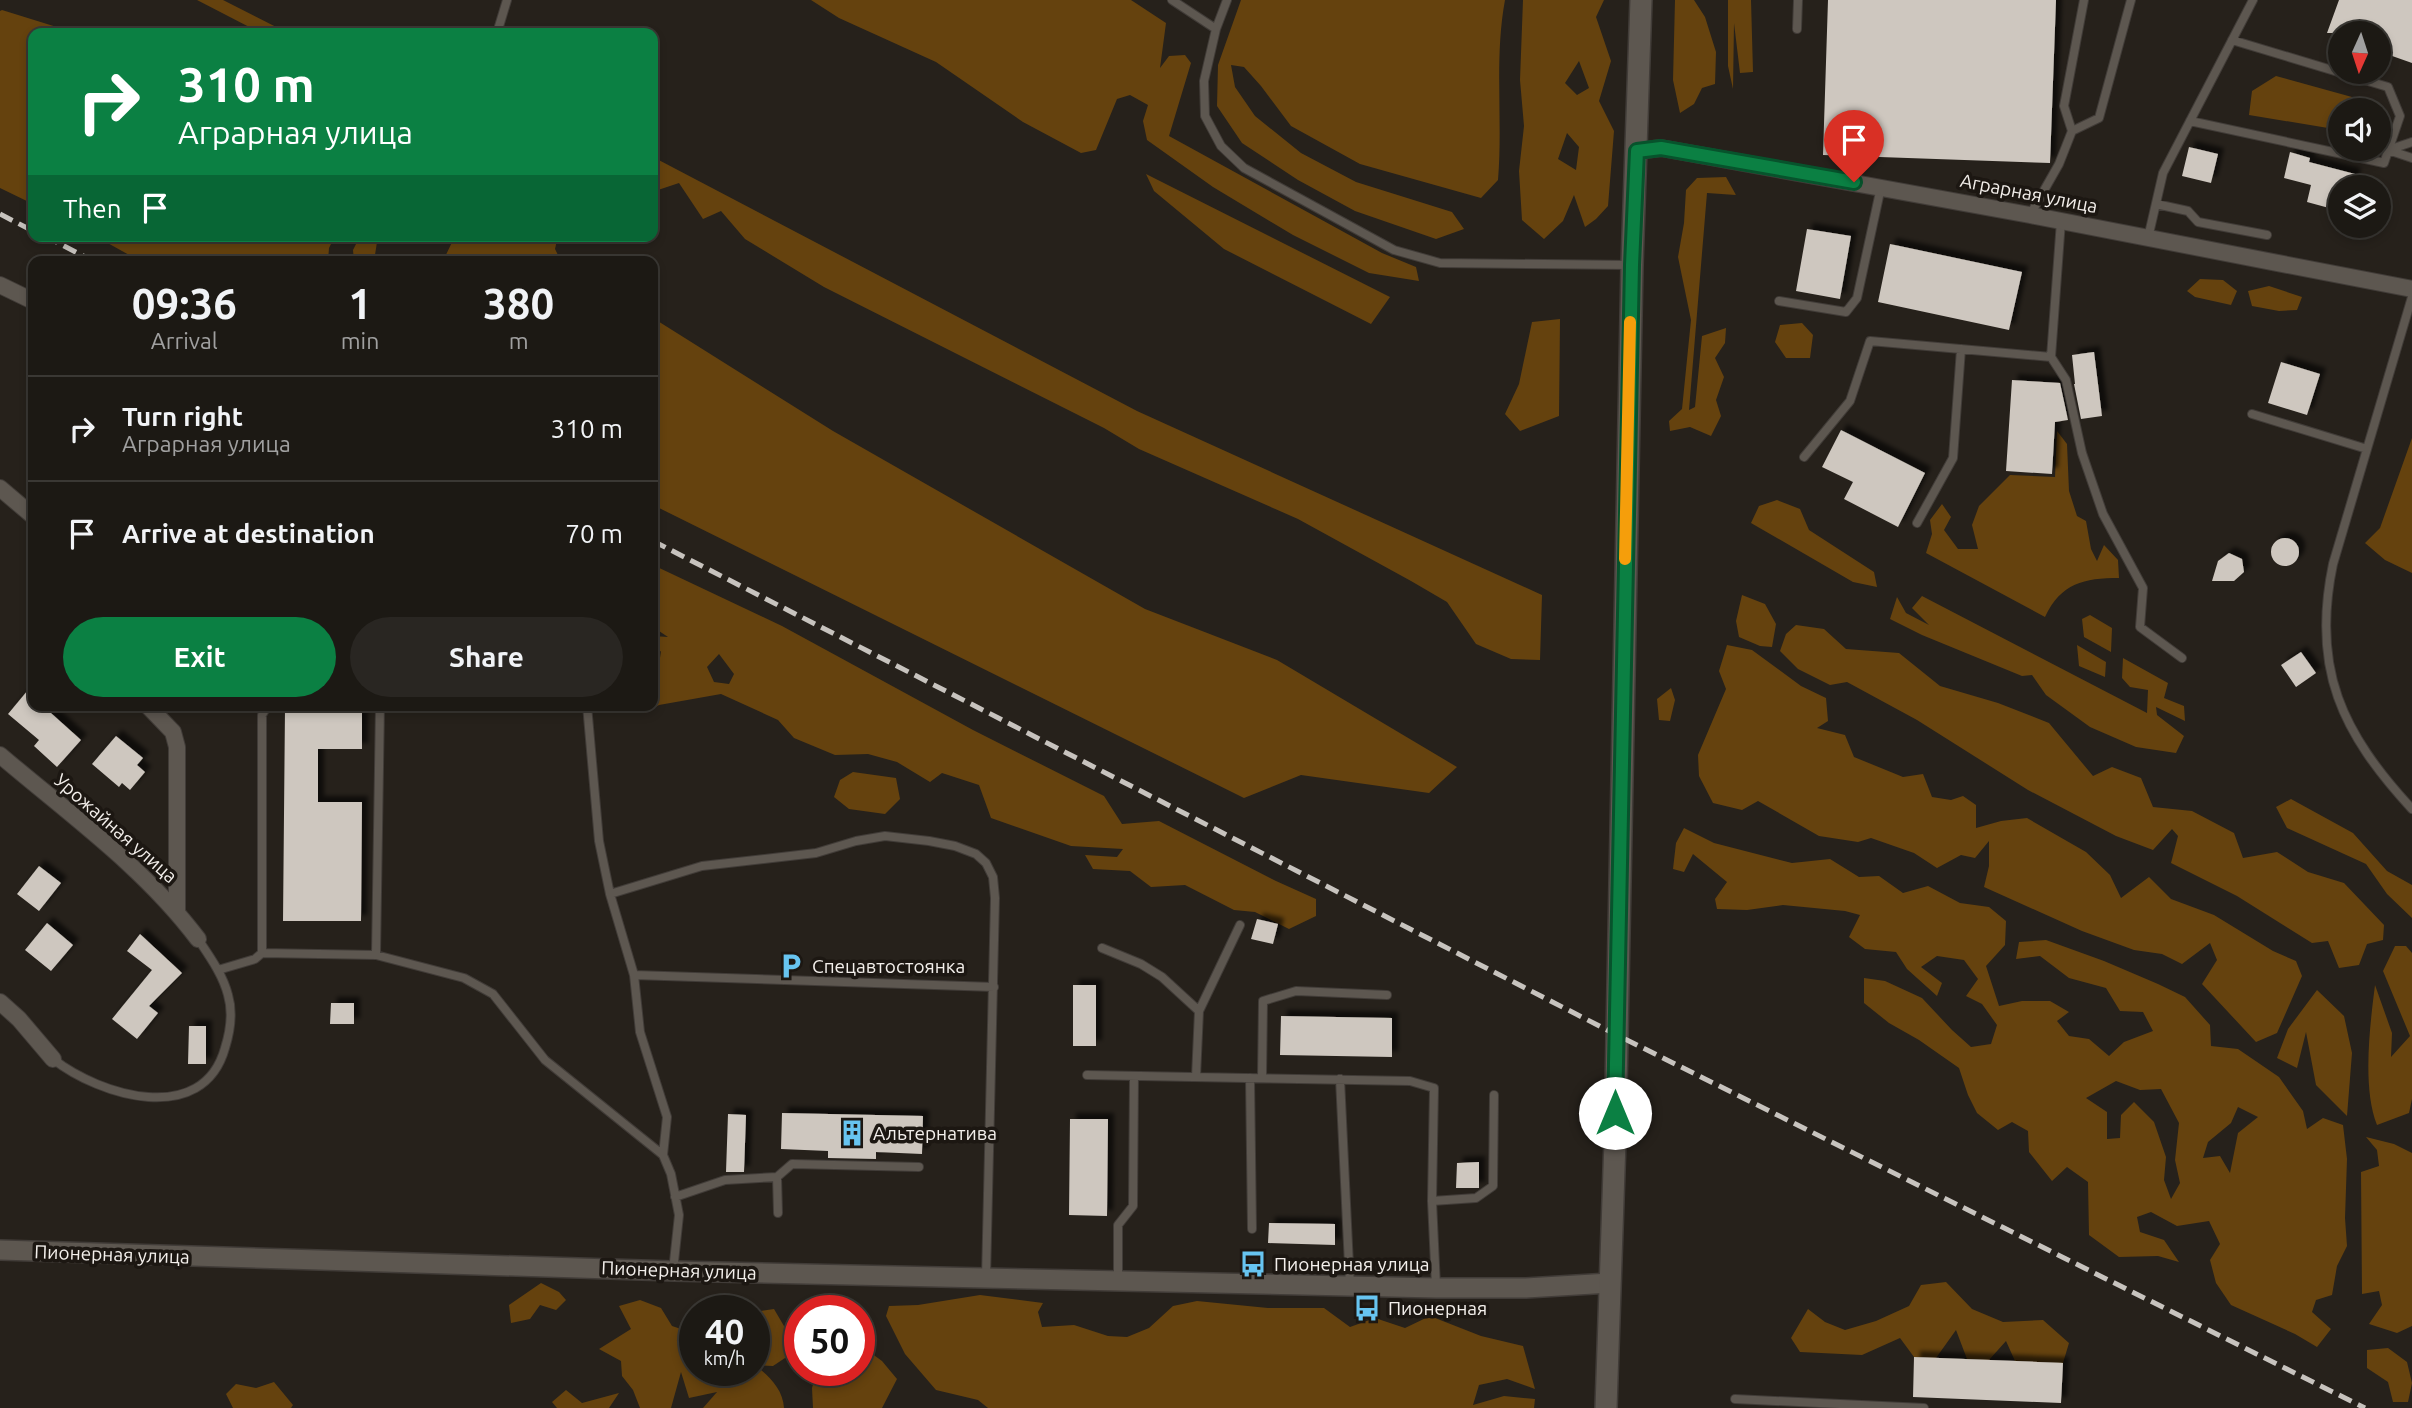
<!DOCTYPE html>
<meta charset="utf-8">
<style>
:root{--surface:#1c1914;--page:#292622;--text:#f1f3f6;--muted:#a0a0a0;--line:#3a3834;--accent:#0b8043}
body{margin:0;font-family:Ubuntu,sans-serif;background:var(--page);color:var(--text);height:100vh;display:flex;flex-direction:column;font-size:26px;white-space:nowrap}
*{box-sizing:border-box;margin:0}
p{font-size:23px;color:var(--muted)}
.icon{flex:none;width:38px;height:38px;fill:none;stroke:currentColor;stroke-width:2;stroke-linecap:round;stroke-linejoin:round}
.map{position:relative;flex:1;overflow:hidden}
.details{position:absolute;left:28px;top:256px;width:630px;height:455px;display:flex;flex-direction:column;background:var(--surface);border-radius:14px;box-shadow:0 4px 10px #0003,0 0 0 2px var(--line)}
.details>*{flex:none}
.hud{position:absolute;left:28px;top:28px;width:630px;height:214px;border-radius:14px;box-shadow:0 4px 10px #0003,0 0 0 2px var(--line);background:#0b8043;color:#fff;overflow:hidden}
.needle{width:46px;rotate:183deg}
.tools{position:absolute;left:2328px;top:21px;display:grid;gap:14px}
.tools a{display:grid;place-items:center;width:63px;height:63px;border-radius:50%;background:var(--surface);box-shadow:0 4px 10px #0003,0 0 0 2px var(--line);font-size:35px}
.speed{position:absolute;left:679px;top:1295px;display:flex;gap:14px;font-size:35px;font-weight:700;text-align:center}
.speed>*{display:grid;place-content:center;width:91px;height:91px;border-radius:50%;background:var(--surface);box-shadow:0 4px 10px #0003,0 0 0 2px var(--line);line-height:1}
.speed small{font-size:18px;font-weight:400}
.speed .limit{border:10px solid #d22;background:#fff;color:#111}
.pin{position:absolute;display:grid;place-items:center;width:60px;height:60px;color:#fff;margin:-72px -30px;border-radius:50% 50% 50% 0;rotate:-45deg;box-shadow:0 0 7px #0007}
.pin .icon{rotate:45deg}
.me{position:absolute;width:77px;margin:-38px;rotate:0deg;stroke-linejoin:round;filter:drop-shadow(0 0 5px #0008)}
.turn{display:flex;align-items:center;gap:24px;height:147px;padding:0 35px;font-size:32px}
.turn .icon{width:91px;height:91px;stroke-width:2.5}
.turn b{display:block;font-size:49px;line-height:60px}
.then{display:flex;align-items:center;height:66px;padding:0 35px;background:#0003;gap:14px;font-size:26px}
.eta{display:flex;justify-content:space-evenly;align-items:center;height:119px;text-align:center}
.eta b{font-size:42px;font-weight:700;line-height:49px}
.button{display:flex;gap:14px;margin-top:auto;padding:14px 35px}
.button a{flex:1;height:80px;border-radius:42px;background:var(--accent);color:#fff;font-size:28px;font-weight:700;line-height:80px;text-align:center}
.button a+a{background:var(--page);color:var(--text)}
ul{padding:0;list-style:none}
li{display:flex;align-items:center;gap:21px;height:105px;padding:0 35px;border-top:2px solid var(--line)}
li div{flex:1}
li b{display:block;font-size:26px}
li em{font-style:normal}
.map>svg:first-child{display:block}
.forest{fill:#65420e;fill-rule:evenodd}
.building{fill:#cec7bf;filter:url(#shadow)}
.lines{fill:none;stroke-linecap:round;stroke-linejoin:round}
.service-casing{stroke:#413c38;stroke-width:10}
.minor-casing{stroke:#413c38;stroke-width:18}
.tertiary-casing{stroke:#413c38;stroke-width:22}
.secondary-casing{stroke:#413c38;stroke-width:24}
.service{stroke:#5d5750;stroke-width:8}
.minor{stroke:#5d5750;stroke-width:16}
.tertiary{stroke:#5d5750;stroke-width:19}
.secondary{stroke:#5d5750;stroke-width:21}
.rail{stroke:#c7c3be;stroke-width:5;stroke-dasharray:14 7;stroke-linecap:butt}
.route-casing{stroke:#07532c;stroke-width:18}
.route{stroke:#0b8043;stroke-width:12}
.slow{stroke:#f59e0b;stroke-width:12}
.labels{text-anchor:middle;stroke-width:7;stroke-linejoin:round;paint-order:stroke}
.street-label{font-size:19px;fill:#f3efeb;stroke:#1c1712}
.poi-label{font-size:19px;fill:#f3efeb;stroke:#1c1712;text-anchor:start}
</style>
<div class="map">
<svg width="2412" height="1408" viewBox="0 0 2412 1408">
<defs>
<filter id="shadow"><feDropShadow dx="6" dy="-6" stdDeviation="2" flood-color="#0009"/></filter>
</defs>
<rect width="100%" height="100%" fill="#26211b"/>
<path class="forest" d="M197,0h26l65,33h-27z
M811,0h320l35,23 -6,45 9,-12 16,-1 6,8 -22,73 213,117 34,14 3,14 -50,-8 -76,-38 -80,-48 -66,-47 -4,-19 5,-16 -18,-10 -13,4 -21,51 -15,3 -58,-31 -87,-60 -97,-44z
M1241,0h264c-11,59 -2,120 -7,180l-17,18 -121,-34 -69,-38 -30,-40 -17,-19 -13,-2 4,22 20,29 46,37 55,29 96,30 12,17 -28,10 -81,-28 -57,-31 -56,-37 -25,-37 1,-41z
M1523,0h81l-8,17 15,44 -12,40 15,30 -6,75 -12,13 -11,8 -11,-32 -11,26 -19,18 -22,-19 -3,-49 5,-45 -4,-46zM1579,61l10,27 -12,7 -12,-12zM1567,133l12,14 -3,23 -18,-11z
M1675,0h19l11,17 11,35 -1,32 -13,4 -8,16 -14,9 -7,-33z
M1728,0h23l2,72 -13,1 -6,-50 -1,66 -5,-23z
M2,10l74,23h-43v171l-33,-16v-177z
M2276,76l94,26 7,8h-37v20l-91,-15 3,-24z
M653,157l484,254 405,184 -2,65 -29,-1 -35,-15 -29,-42 -36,-21 -113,-62 -159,-70 -35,-21 -280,-141 -79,-48 -24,-28 -18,8 -24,-36 -24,8z
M1146,174l244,123 -19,27 -147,-75 -70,-58z
M1726,177l10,18 -29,-2 -18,217 6,-3 7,-71 24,-8 -1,15 -10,15 9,19 -8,23 5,16 -10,20 -21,-9 -20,4 -1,-10 13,-12 9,-89 -13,-63 6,-34 2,-33 11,-12z
M95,236h240l-6,12 -1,13h-188z
M360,236h18l-4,25h-20l-1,-11z
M455,236h103l-3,13 6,12h-118z
M2200,279l23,1 14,11 -6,14 -36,-8 -8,-6z
M2269,286l33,11 -5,13 -18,1 -27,-5 -4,-15z
M653,318l180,113 312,178 132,51 180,107 -28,26 -128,-18 -57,23 -591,-293z
M1560,319l-1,97 -39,15 -15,-17 14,-30 13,-62z
M1802,323l11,12 -3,23h-24l-11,-16 5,-17z
M2057,431l10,13 2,47 8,25 9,5 5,28 6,12 7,-16 14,15 1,18c-35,0 -58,5 -74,39l-119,-64 6,-19 -2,-14 12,-16 9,13 -7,13 14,19h20l-6,-24 7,-19 31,-31 45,2z
M2412,438v135l-27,-13 -20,-17 15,-15z
M1777,500l23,9 9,21 65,42 3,15 -24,-5 -102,-59 8,-17z
M653,565l129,61 191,104 131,66 18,28 37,-3 117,60 40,18v17l-27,13 -34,-17 -21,-2 -49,-25 -34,2 -21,-16 -37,-2 -8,-14 32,2 6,-8 -52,-3 -80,-28 -12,-33 -37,-12 -12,9 -33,-20 -29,-8 -33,1 -41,-17 -16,-18 -57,-26 -62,11 -14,8 -7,-8h15v-31l5,-3 3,-20 -8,5v-20l15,1 -15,-10zM719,654l15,20 -5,10 -15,-2 -7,-15z
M1742,595l23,9 11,20 -4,23 -12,-1 -21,-9 -3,-16z
M1922,596l225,117 1,-23 -18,-3 -8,-9 1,-20 45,25 -4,15 20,8 1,15 -29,-14 1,8 27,21 -8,17 -40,-6 -46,-20 -44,-32 -14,-20 -10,1 -100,-41 -32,-16 7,-22 9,16 23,12 -17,-17z
M2090,615l22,13 -1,24 -27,-15 -2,-18z
M1796,625l28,4 22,20 53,4 41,33 58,17 51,20 44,53 19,-9 29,11 12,29 39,4 42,22 9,25 34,-6 31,20 36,11 40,42 -1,15 -16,4 -8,21 -20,3 -11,-27 -16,2 -75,-47 -66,-33 7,-27 -6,-7 -19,21 -37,-14 -88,-46 -111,-70 -70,-38 -17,3 -32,-16 -18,-18 6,-17z
M1727,645l25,5 49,36 25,12 2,23 -11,7 28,7 9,22 49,20 20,-3 9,23 19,3 12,-4 13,9v23l25,-7 26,-3 59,34 24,23 11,23 28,-21 22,22 43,16 59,36 23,10 6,15 -25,57 -21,9 -54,-58 15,-24 -7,-17 -28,21 -20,-10 -28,-4 -52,-19 -98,-44 5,-21v-25l-14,17 -14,-3 -24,13 -23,-15 -43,-15 -13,4 -39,-6 -61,-35 -16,9 -29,-7 -14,-27 -1,-21 28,-66 -7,-18z
M2077,645l29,17 -1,15 -26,-11z
M1671,688l4,12 -5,21 -11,-1 -2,-21z
M853,772l43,6 4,21 -15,15 -36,-5 -15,-12 6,-17z
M2291,799l62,34 34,38 25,14v33l-25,-24 -21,-30 -79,-36 -11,-21z
M1684,828l30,15 78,20 38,-4 29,18 20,-1 24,17 25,-7 32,17 29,4 17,14 -1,24 -19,21 13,40 23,-5h28l19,11 -12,9 12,15 20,3 20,17 15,-14 29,-11 -10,-19 -23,-1 -14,-23 -37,-10 -29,-22 -24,3 3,-17 27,-2 58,21 54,23 27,13 25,28 1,21 27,3 41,28 24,34 4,18 16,-11 20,7 4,34 -2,59 2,28 -10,20 -5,29 -16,5 -4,12 19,17 -14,18 -22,-13 -64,-29 -15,-22 -6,-23 10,-16 -11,-23 -32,5 -26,-14 -14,5 3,15 24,8 15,22 -21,-6 -39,1 -30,-22 -1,-53 -21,-15 -15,14 -23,-29 -1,-21 -16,-9 -14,8 -21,-17 -9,-18 -9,-27 -40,-28 -30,-17 -25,-20v-25l21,3 37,17 30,32 19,17 20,-3 6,-19 -15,-21 -16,-8 12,-17 -14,-19 -27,-4 -16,11 21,16 -5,13 -30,-27 -11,-17 -31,-3 -16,-12 11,-22 -15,-4 -62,-6 -36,5 -30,-1 -2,-10 12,-17 -34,-28 -9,18 -11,-3 3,-26zM2116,1081l24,9 21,-1 18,34 -4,37 5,23 -9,16 -7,-19 2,-23 -12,-35 -20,-20 -13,13 -1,23 -13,1v-27l-21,-14zM2238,1107l20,10 -20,16 -8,40 -10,-17 -17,2 5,-16 23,-19z
M2395,946h11l6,7v146l-3,14 -32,12c-15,-38 -7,-100 -2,-140l17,48 -1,24 19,-21 -27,-65z
M2317,990l27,26 8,37 -5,63 -31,-31 -10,-53 -9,36 -20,-10 11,-29z
M2366,1137l28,7 18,9v173l-15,7 -28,-9 13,-19 -3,-14 -17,3 -1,-122 18,-6 -2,-16z
M1946,1282l26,27 31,13 40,-2 26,23 -6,20 -48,-2 -9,-20 -17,19 -22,-1 -11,-29 -20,28 -22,-1 -14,-19 -38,17 -62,-3 -9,-14 17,-29 17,13 20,8 31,-9 33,-15 12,-21z
M541,1283l18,9 7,8 -10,10 -16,-5 -10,14 -19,4 -2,-18z
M980,1295l63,8 -5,9 4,15 32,-2 34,11 19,1 22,-9 24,-22 24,-5 71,7h56l26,19 25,-9 30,10 25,-12 51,20 42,10 12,43 -28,-10 -28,6 -6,20 31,-9 31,3 -1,9h-546l-10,-8 -42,-10 -31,-36 -19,-38 3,-10 29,-1z
M640,1300l21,8 11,18 12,4 4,-19 9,-6 3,6h-5v59h59v-58l20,-3 17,29 3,14 -21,14 -18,-1c14,11 28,24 29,43h-81l14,-16 -28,6 -8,-26 -10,36h-31l-7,-18 -11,-14 -1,-15 -22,-12 32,-20 -12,-23z
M860,1345l22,16 15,18 -15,29h-69l-1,-20 5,-18h42z
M2388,1348l19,14 5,21 -4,19h-15l-5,-20 -21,-14v-18z
M274,1382l19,23 -2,3h-58l-7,-14 10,-10 20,4z
M566,1390l16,13 37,-10 -10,15h-52l-5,-6z"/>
<path class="building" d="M1828,0h228l-6,163 -227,-8z
M2339,0h73v63l-34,-12v-18h-51z
M2189,147l29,7 -7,29 -29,-7z
M2290,152l20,6 -1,4 46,12 -4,13h-11v24l-33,-9 4,-17 -27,-7z
M1807,229l44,7 -11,63 -44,-8z
M1890,244l132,28 -13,58 -131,-28z
M2094,352l8,64 -21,3 -7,-35h1l-3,-29z
M2281,362l39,12 -13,41 -39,-12z
M2012,380l48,3 8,37 -13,2 -3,52 -46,-3z
M1841,430l84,43 -27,54 -54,-28 9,-17 -31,-15z
M2271 552a14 14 0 1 1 28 0a14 14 0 1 1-28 0Z
M2229,553l13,6 2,13 -10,9h-22l6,-20z
M2301,652l15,21 -20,14 -15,-22z
M33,684v21h9l39,35 -24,27 -23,-21 5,-6 -31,-26z
M285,708h77v41h-44v53h44l-1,119h-78z
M116,736l27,22 -6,7 8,7 -15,18 -8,-7 -3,4 -27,-23z
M39,866l22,17 -22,28 -22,-17z
M1257,919l21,5 -5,20 -22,-5z
M47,923l26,22 -22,26 -26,-21z
M140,934l42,39 -33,33 9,7 -21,26 -25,-20 40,-49 -25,-19z
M1073,985h23v61h-23z
M331,1003h23v21h-24z
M1281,1016l111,2v39l-112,-2z
M189,1026h17v38h-18z
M782,1113l141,3 -1,38 -46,-2v7l-48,-1v-7l-47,-2z
M728,1114l18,1 -2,57h-18z
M1070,1119h38l-1,97 -38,-1z
M1479,1162v26h-23l1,-25z
M1269,1223l66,1v21l-67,-2z
M1914,1357l149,6 -2,40 -148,-6z"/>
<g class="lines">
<g class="service-casing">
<path id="service" d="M1172,0l44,29
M1227,0l-11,29 -12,52 1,35 16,30 23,22 150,82 46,13 192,2
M1797,29l1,-29
M497,33l10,-33
M2190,121l194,42 16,-47 -12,-29 -156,-47
M2072,131l27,-13 32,-118
M2388,150l24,-8
M2388,150l24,8
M2156,204l32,7 10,11 69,13
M2030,215l29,-51 13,-33 -8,-25 20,-106
M2061,221l-10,136 15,23 16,73 21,61 40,74 -3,39 42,31
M2148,238l15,-65 90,-173
M2412,297l-79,267c-22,105 9,169 79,245
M1779,301l67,11 11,-14 24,-111
M2252,414l115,35
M1804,457l46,-56 20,-60 181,16
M1917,523l36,-65 8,-109
M268,705l-6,10v238l114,2 88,23 29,16 52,66 118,95 8,19 8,41 -6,56
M587,705l12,136 11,53 24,81 6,57 27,85 -4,38
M610,894l92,-28 114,-13 40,-12 29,-5 44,5 26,5 21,8 10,9 7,14 2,21 -9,380
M1102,948l39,16 21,13 37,34
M376,955l4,-250
M218,970l37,-11 7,-6
M634,975l360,12
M53,1059c47,37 150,68 172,-11 5,-16 8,-36 3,-53 -5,-20 -18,-38 -30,-56
M1087,1075l323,6 24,7 -2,113 4,85
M1196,1077l3,-66 41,-86
M1250,1078l2,151
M1262,1078l1,-77 33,-10 91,4
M1340,1079l10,207
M675,1197l50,-17 52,-3
M1432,1201l44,-3 17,-12 1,-91
M778,1213l-1,-36 15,-13 127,3
M1118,1281v-56l15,-19 1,-130
M1735,1399l189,9"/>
</g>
<g class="minor-casing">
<path id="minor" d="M1637,151l24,-3 369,67 382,74
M0,285l33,16
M0,488l33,28
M147,705l26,27 4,15v165
M0,755c68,58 144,112 198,184
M0,1002l19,17 34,40"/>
</g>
<g class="tertiary-casing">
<path id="tertiary" d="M0,1250l673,21 763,17h90l84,-5"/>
</g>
<g class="secondary-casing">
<path id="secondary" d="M1606,1408l9,-268 17,-875 9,-265"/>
</g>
<use href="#service" class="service"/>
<use href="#minor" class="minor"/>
<use href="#tertiary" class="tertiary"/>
<use href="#secondary" class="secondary"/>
<path class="rail" d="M0,214l33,17
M45,236l48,25
M653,541l962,493 750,374"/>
</g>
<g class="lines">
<g class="route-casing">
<path id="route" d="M1615,1113l17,-848 5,-114 24,-3 193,34"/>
</g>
<use href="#route" class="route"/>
<path class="slow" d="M1625,559l5,-237"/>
</g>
<defs>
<g id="parking-bare" transform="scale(2.1)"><path d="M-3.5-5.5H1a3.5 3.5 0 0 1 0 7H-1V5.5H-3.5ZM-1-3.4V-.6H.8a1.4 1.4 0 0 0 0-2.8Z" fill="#67c4f0" stroke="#1c1712" stroke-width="2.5" paint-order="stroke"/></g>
<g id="building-bare" transform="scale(2.1)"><path d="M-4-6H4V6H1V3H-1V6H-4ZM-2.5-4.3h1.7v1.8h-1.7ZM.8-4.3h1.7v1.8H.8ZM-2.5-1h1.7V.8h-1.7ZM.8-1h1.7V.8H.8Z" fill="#67c4f0" stroke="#1c1712" stroke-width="2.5" paint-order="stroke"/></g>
<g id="bus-bare" transform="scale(2.1)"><path d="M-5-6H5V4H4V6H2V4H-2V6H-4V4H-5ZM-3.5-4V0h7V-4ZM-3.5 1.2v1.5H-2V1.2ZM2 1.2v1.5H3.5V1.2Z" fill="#67c4f0" stroke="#1c1712" stroke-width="2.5" paint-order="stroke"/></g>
</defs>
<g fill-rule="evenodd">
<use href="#parking-bare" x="791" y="966"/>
<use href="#building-bare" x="852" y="1133"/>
<use href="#bus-bare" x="1253" y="1264"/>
<use href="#bus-bare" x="1367" y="1308"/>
</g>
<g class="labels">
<g class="street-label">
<text transform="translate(2029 193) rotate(11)" y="7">Аграрная улица</text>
<text transform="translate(116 828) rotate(41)" y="7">Урожайная улица</text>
<text transform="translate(112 1254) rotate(2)" y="7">Пионерная улица</text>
<text transform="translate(679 1270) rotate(2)" y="7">Пионерная улица</text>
</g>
<g class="poi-label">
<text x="812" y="973">Спецавтостоянка</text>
<text x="873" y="1140">Альтернатива</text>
<text x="1274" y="1271">Пионерная улица</text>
<text x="1388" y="1315">Пионерная</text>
</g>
</g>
</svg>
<div class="tools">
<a><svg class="needle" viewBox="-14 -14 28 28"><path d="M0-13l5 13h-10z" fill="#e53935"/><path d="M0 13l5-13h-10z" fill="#a0a0a0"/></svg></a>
<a><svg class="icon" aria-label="sound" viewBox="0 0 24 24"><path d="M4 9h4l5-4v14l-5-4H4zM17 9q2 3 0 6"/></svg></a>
<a><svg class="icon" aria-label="layers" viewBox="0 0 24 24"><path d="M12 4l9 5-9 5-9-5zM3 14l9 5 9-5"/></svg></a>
</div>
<div class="speed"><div>40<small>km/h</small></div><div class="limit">50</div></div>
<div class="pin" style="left:1854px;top:182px;background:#d93025"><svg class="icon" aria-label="arrive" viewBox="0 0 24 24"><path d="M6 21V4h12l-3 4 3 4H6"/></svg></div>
<svg class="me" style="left:1615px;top:1113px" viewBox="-20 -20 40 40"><circle r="19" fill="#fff"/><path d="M0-13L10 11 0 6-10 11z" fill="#0b8043"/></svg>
<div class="hud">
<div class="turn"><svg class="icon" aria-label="right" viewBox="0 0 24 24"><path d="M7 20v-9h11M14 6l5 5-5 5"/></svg><div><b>310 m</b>Аграрная улица</div></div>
<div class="then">Then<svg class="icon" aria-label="arrive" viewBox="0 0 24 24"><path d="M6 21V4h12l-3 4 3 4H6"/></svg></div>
</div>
<section class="details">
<div class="eta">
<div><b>09:36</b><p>Arrival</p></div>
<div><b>1</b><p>min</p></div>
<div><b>380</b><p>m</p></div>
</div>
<ul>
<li><svg class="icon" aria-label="right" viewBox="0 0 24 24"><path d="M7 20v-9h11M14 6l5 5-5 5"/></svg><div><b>Turn right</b><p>Аграрная улица</p></div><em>310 m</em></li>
<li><svg class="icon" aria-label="arrive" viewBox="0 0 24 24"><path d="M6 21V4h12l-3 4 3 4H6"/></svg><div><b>Arrive at destination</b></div><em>70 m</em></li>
</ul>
<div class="button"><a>Exit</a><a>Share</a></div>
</section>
</div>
